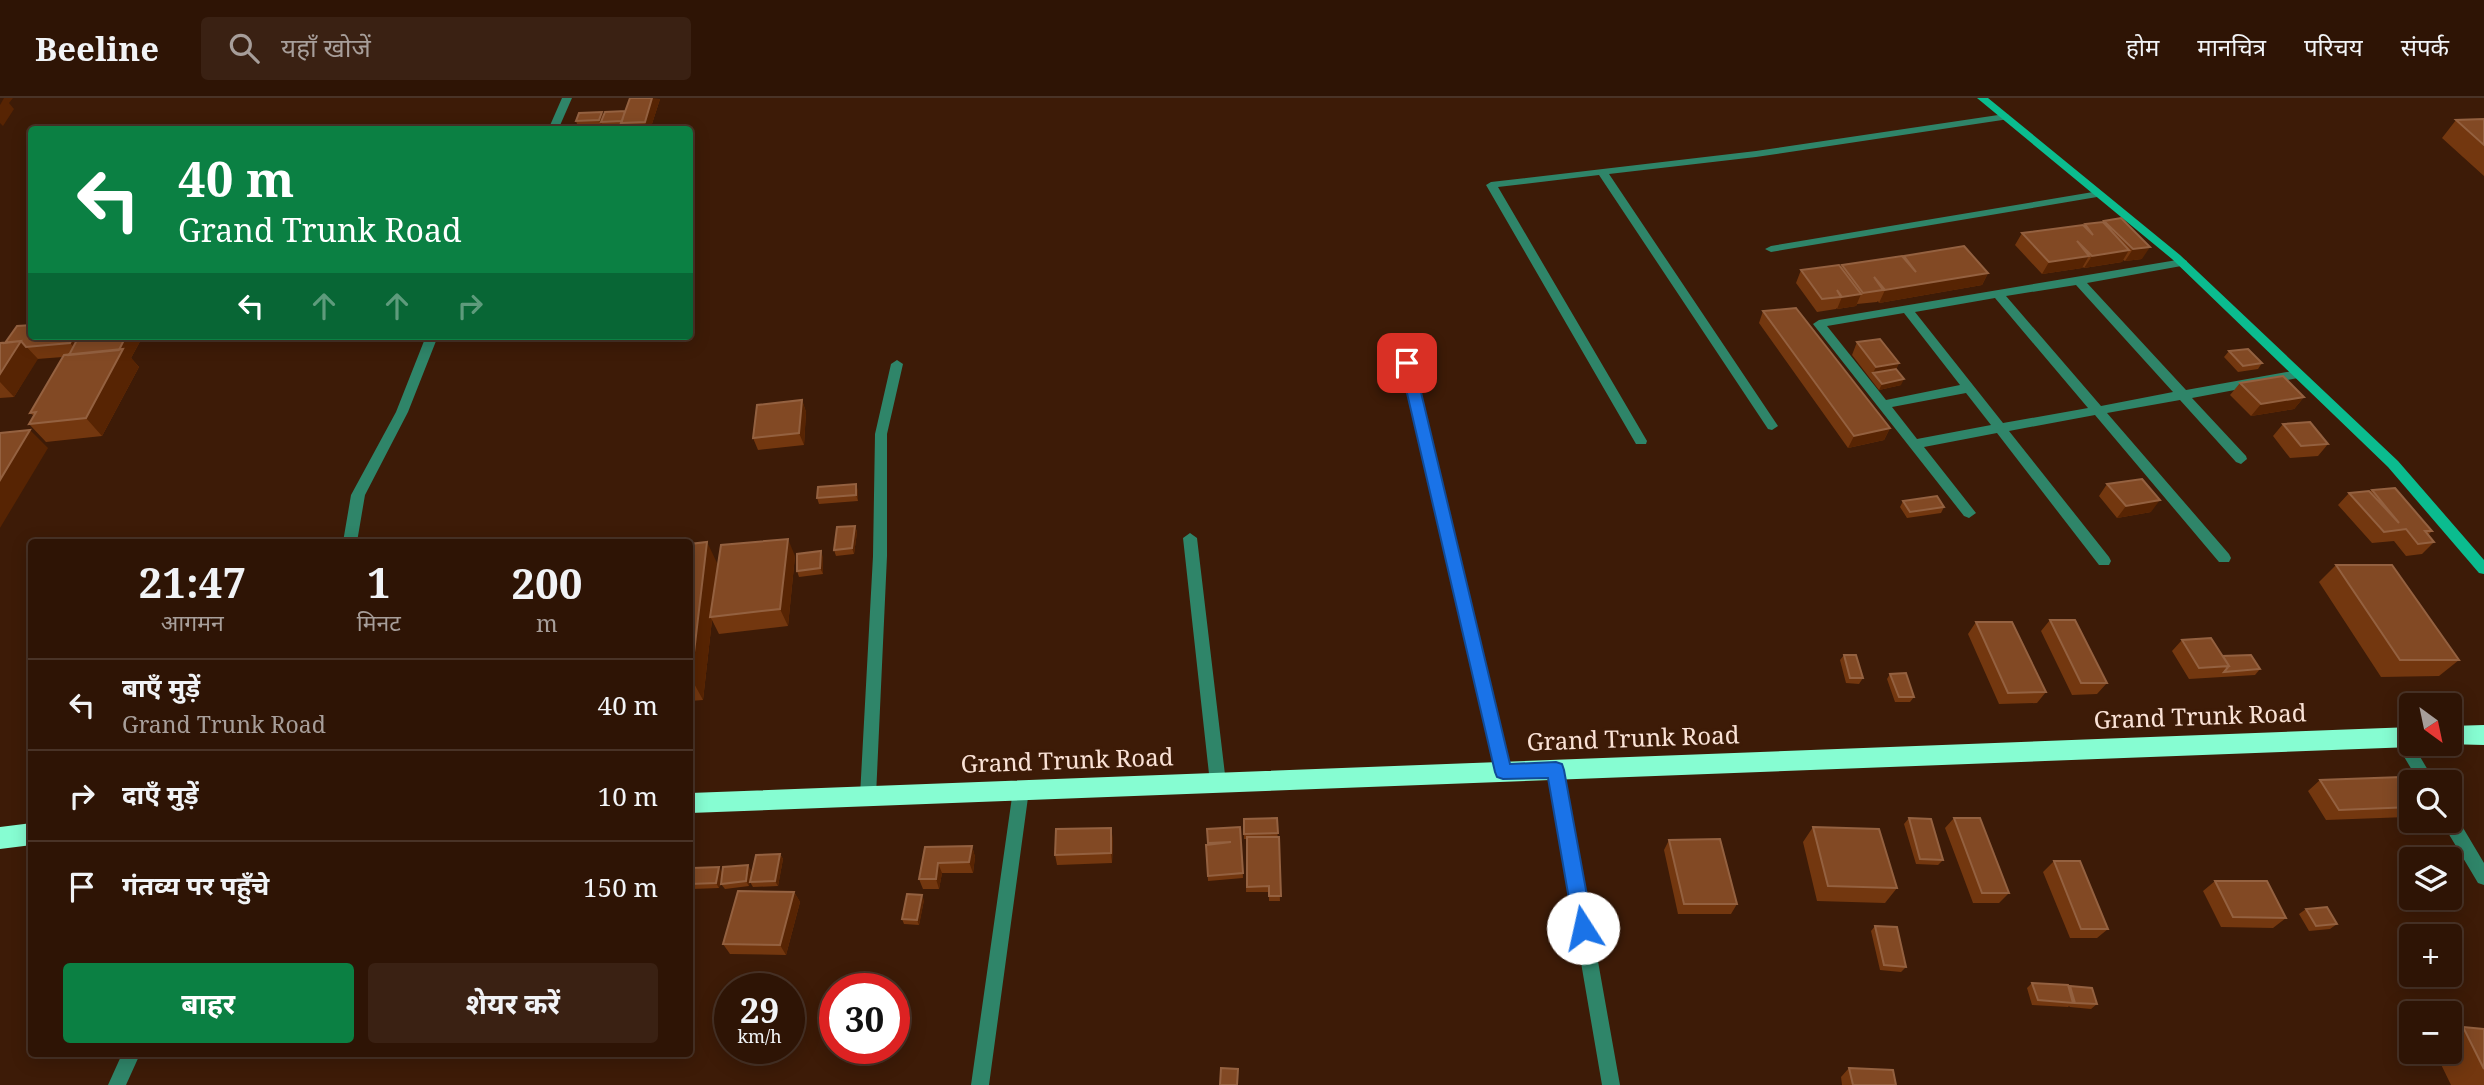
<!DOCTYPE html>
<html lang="hi">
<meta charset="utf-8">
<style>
:root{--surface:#2e1405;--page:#3a2113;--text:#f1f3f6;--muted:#a79e9a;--line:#493327;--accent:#0b8043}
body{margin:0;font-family:"Noto Serif","Noto Sans Devanagari",serif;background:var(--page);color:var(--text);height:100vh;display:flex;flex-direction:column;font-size:26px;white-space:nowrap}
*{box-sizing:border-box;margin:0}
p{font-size:23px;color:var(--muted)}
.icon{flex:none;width:38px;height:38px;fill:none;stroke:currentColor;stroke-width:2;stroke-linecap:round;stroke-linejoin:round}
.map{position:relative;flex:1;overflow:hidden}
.drawer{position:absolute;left:28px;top:441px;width:665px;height:518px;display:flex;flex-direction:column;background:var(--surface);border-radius:7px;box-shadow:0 4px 18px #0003,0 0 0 2px var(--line)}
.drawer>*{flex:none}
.guide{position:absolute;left:28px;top:28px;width:665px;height:214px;border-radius:7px;box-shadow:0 4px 18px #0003,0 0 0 2px var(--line);background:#0b8043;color:#fff;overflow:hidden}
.needle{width:46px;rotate:147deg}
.controls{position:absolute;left:2399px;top:595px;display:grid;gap:14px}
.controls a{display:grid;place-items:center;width:63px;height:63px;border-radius:7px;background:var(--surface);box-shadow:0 4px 18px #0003,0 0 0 2px var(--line);font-size:35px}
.speed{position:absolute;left:714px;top:875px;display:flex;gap:14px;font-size:35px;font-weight:700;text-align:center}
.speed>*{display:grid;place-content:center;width:91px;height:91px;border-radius:50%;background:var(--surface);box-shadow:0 4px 18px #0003,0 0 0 2px var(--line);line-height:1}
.speed small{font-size:18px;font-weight:400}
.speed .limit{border:10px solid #d22;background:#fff;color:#111}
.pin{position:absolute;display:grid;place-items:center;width:60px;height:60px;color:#fff;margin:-30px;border-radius:14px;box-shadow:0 4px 10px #0006}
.me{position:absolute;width:77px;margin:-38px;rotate:350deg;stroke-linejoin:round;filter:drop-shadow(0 0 5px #0008)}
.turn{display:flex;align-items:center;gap:24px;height:147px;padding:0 35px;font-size:32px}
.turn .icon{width:91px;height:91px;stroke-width:2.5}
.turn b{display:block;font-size:49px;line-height:60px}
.lanes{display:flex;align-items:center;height:66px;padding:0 35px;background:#0003;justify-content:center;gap:35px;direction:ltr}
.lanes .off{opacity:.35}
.eta{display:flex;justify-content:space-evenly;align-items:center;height:119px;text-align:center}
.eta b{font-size:42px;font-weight:700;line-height:49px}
.cta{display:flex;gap:14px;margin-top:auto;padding:14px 35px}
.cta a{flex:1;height:80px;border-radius:7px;background:var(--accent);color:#fff;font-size:28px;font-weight:700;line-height:80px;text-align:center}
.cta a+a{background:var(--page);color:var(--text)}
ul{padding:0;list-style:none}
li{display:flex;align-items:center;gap:21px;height:91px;padding:0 35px;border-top:2px solid var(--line)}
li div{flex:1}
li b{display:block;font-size:26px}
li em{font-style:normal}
header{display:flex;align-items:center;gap:42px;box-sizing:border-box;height:98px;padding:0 35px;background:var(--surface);border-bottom:2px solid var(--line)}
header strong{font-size:33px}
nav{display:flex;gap:38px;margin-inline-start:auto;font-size:24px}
.search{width:490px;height:63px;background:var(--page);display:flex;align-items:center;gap:18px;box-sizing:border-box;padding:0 24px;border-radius:7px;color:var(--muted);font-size:26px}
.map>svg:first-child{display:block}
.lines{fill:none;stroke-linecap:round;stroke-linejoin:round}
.street{fill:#2f8569;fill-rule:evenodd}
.secondary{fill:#0bbc8f;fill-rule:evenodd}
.highway{fill:#86fdd2;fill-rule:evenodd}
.wall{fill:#73370f}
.shaded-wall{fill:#572403}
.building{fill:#824924;stroke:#946140;stroke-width:2}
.route{fill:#1a73e8;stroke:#114b97;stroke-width:2}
.labels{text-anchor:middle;stroke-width:6;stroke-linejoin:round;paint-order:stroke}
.street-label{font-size:24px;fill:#fae2d6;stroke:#3d1b07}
</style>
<header>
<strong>Beeline</strong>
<div class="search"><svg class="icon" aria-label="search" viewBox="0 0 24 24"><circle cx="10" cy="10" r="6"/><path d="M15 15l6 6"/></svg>यहाँ खोजें</div>
<nav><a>होम</a><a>मानचित्र</a><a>परिचय</a><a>संपर्क</a></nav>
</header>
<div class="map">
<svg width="2484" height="987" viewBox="0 0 2484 987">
<rect width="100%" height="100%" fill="#3d1b07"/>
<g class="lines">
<path class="street" d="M562,0h10l-14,32h-10z
M2005,16l4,1v4l-253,38 -147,17 167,249 2,3 -6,4 -4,-1 -169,-254 -101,12 149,254 -1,3h-10l-150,-259 5,-3 265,-31z
M2099,93l5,3 -1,2 -332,56 -6,-3 6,-3z
M2183,161l4,2v4l-100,18 99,107 112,-20 6,4 -6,4 -106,20 54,58 1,3 -6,5 -5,-2 -56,-62 -73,13 122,141 2,4 -2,4h-10l-124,-147 -86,16 100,126 2,4 -2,4h-10l-102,-132 -73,14 52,66 -7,5 -5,-2 -151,-192 6,-4zM2076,187l97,107 -72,14 -95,-110zM1995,200l93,110 -85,15 -88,-111zM1904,215l56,72 -74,15 -59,-74zM1966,295l25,32 -74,14 -25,-32z
M426,238h12l-30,76 -43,83 -8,47h-14l8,-47 45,-83z
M1407,261l6,4 98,409 -3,5 -5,2 -5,-2 -3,-5 -94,-409z
M897,262l6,4 -16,70v122l-11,240 -2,5 -6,2 -6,-2 -2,-5 13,-240 2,-122 16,-70z
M1190,435l7,5 29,245 -2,5 -6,2 -6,-2 -2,-5 -27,-245z
M2401,634l5,1 29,49h-16l-26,-44 3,-5z
M1556,665l5,2 3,5 56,315h-18l-54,-315 3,-5z
M1021,685l6,2 2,5 -40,295h-18l42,-295 2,-5z
M2450,716l6,2 28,47v22l-6,-2 -34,-57 -2,-5h8z
M122,956h18l-14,31h-18z"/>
<path class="secondary" d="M1977,0h11l192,157 218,206 86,99v14l-5,-1 -91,-106 -216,-208z"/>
<path class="highway" d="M2484,627v20l-39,-1h5v-18z
M2412,629v17h8l-8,3 -1722,66v-20z
M32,725v22l-32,4v-22z"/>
</g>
<path class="wall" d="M660,1l-10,31h-26l-1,-3 -19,1 -2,-4v2l-24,1 -2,-6 49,-10z
M2484,21v57l-42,-38 14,-18z
M2104,123l38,38 -17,2 -2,-1 -1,2 -38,6 -1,-1 -1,1 -40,6 -27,-29 7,-12 62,-7 1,-2 18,-2z
M1904,158l84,17 -6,12 -103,18 -1,-2 -1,1 -20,2 -1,2 -19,3 -1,-1v1l-19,3 -21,-29 5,-13 39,-3 2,-2 61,-8z
M1763,213l127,117 -6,12 -36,8 -89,-125z
M32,238h111l-12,22 8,9 -37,69 -56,6 -17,-18 5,-8 -4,-3 33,-56 -26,2 -23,38 -14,1v-55z
M1857,244l42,21 -3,6 5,16 -22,5 -27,-35z
M2229,253l33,12 -4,6 -20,3 -14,-15z
M2240,285l64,14 -10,12 -43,7 -21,-21z
M802,302l4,12 -2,33 -46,5 -5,-12z
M2283,326l45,20 -10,12 -28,2 -17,-22z
M2107,386l44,28 -34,6 -18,-22z
M858,392v11l-39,3 -2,-6z
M2372,392l60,41 -4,4 6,7 -12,12 -16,2 -12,-15 -22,2 -34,-38 11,-12 21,-2z
M1903,403l41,6 -3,6 -34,5 -7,-11z
M855,428l2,6 -3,22 -18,2 -2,-6z
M690,446l28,21 77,-9 -7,70 -69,8 -7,-14 -9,80 -13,1z
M823,459v17l-24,3 -2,-6z
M2336,467l123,95 -20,16 -58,1 -62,-95z
M2050,522l57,63 -10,11 -25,1 -31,-64z
M1976,524l70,70 -9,11 -38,1 -31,-70z
M2182,542l41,16 37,13 -5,6 -66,4 -17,-28z
M1844,557l19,23 -4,6 -13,-1 -6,-23z
M1890,576l24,23 -4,5h-15l-8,-23z
M2320,682l92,6v28l-5,3 -81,3 -18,-29z
M1277,720l3,83h-11v-9h-23l1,-53h-3v-20z
M1909,720l34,42 -5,5 -22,-1 -12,-40z
M1954,720l55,75 -10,10h-26l-28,-75z
M1240,729l3,51 -35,3 -2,-36 2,-1 -1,-15z
M1813,729l84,61 -12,15 -68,-2 -14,-59z
M1113,740l-1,25 -55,2 -2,-10z
M1669,742l68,64 -6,10h-53l-14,-64z
M972,748l3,11 -2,16h-31l-3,16h-16l-4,-10 6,-32z
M780,756l3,5 -5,27 -25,1 -3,-5z
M2054,763l54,68 -11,9h-27l-27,-66z
M751,772l-2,16 -24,3 -4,-5z
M722,774l-3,16 -27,1 -2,-4v-4z
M2215,783l71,37 -13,10 -52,-1 -18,-36z
M794,794l6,10 -14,53 -56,-1 -7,-10z
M924,802l-5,25 -15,-1 -2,-5z
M2306,811l31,15 -7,5 -21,2 -10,-17z
M1875,828l31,41 -5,5 -21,-2 -9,-39z
M2032,885l37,5 1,-2 27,18 -6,5 -21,-2 -1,-1 -1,1 -36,-2 -5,-17z
M2463,929l21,2v56h-33l-16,-33h15v-18z
M1849,970l47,17h-54l-1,-8z"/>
<path class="shaded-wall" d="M4,0h9l-4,5 5,6 -11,17 -3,-3v-18z
M652,0l8,1 -10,31h-2l-3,-8z
M602,14l3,6 -4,4 1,4 -3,-6z
M2150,149l-8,12 -17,2 8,-12z
M2129,152l-7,12 -38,6 8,-12z
M2089,158l-7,12 -40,6 7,-12z
M1988,175l-6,12 -103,18 6,-13z
M1861,196l-5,12 -19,3 5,-12z
M74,238h18l-11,19 -11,-12z
M126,238h17l-12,22 8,9 -37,69 -16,-18z
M21,243l17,18 -24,38 -14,-15v-8z
M1899,265l-6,12 -20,-2 -3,6 6,-12z
M1904,281l-3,6 -22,5 3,-6z
M2304,299l-10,12 -43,7 10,-12z
M802,302l4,12 -2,33 -5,-12z
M1890,330l-6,12 -36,8 6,-12z
M30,332l18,18 -48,80v-48z
M856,386l2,6v11l-2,-6z
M2160,402l-9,12 -34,6 9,-12z
M855,428l2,6 -3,22 -2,-6z
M788,441l7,17 -7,70 -8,-17z
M707,444l11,23 -8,52 2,3 -9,80 -12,-22z
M821,453l2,6v17l-3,-6z
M1111,730l2,10 -1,25 -1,-10z
M972,748l3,11 -2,16 -4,-11z
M780,756l3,5 -5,27 -3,-5z
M938,765l4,10 -3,16 -3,-10z
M748,767l3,5 -2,16 -3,-5z
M719,769l3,5 -3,16 -3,-5z
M794,794l6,10 -14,53 -6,-10z
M922,797l2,5 -5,25 -2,-5z"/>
<path class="building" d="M630,0h22l-7,24 -24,1z
M625,13l-3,10 -21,1 4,-10z
M602,14l-3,8 -23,1 3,-8z
M2484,21v26l-28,-25z
M2121,120l29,29 -17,2 -29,-28z
M2103,124l26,28 -37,6 -15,-15 12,15 -40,6 -27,-29 61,-8 10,10 -8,-11z
M1964,148l24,27 -103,17 -11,-13 9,13 -20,3 -21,-28 60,-9 14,16 -12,-16z
M1839,167l22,29 -19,3 -5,-7 4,7 -19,2 -21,-29z
M1796,210l94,120 -36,8 -91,-125z
M32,227v11h42l-4,7 -44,4 -5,-6 -16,2 12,-17z
M79,238h47l-7,14 -50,5z
M1880,241l19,24 -23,4 -19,-25z
M21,243l-21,33v-31z
M123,251l-37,69 -57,6 7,-12 -6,1 34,-58z
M2248,251l14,14 -19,3 -14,-15z
M1896,271l8,10 -22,5 -9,-11z
M2283,278l21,21 -43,7 -21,-21z
M802,302l-3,33 -46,5 4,-33z
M2310,324l18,22 -27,2 -18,-22z
M30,332l-30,50v-47z
M2142,381l18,21 -34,6 -19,-22z
M856,386v11l-39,3 1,-11z
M2395,390l37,43h-7l9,11 -16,2 -12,-15 -22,3 -35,-39 20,-2 30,32 -27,-33z
M1937,398l7,11 -34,5 -7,-11z
M855,428l-3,22 -18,2 3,-23z
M788,441l-8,70 -70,8 11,-72z
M707,444l-16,136h-1v-134z
M821,453l-1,17 -23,3v-17z
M2336,467h56l67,95h-59z
M2050,522h25l32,63h-26z
M1976,524h36l34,70 -38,1z
M2211,540l18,28 -30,2 -17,-28z
M1844,557h12l7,23h-13z
M2251,557l9,14 -36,3 5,-6 -6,-10z
M1906,575l8,24h-15l-9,-23z
M2402,679l10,15v15l-73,3 -19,-30z
M1277,720l1,15 -34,1v-15z
M1909,720l22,1 12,41 -23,-1z
M1954,720h26l29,75h-27z
M1240,729l3,46 -35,3 -2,-31 25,-3 -23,1 -1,-14z
M1813,729l66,2 18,59 -69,-2z
M1111,730v25l-56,2 1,-26z
M1247,739h32l2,59h-12v-10l-22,1z
M1720,741l17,65h-53l-15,-64z
M972,748l-3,16 -31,1 -2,16h-17l6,-32z
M780,756l-5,27 -25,1 6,-27z
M2054,763h26l28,68h-27z
M748,767l-2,16 -25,3 2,-17z
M719,769l-3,16 -26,1 3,-16z
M2215,783h52l19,37 -53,-1z
M738,793l56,1 -14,53 -57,-1z
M907,796l15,1 -5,25 -15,-1z
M2327,809l10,17 -21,2 -10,-17z
M1875,828l22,1 9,40 -22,-2z
M2032,885l36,2 5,18 -35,-3z
M2070,888l22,2 5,16 -22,-1z
M2463,929l21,2v40z
M1221,970l17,1 -1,16h-17z
M1849,970l44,2 3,15h-43z"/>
<path class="route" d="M1407,260l7,5 96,401 46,-2 6,2 2,6 29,158 -3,6 -7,2 -6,-2 -3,-6 -26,-150 -45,1 -6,-2 -2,-5 -95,-409z"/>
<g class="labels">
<g class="street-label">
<text transform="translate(2200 619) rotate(-2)" y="8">Grand Trunk Road</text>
<text transform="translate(1633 641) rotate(-2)" y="8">Grand Trunk Road</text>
<text transform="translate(1067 663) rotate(-2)" y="8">Grand Trunk Road</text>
</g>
</g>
</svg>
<div class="controls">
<a><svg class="needle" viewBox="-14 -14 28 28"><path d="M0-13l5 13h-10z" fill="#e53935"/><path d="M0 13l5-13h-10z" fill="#a79e9a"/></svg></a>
<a><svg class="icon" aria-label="search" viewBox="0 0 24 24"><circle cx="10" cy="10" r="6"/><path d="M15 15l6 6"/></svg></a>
<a><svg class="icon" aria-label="layers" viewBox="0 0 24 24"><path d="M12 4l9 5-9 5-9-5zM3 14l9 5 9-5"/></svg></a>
<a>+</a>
<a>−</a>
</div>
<div class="speed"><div>29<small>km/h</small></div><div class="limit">30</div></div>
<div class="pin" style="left:1407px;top:265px;background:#d93025"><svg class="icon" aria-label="arrive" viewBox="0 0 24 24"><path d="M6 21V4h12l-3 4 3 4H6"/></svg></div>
<svg class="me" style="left:1583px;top:830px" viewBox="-20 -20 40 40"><circle r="19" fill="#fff"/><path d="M0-13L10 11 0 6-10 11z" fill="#1a73e8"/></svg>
<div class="guide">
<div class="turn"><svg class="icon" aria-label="left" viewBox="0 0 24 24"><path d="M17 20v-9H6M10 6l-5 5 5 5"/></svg><div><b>40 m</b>Grand Trunk Road</div></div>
<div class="lanes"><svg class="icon" aria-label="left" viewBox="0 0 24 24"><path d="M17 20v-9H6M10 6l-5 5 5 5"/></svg><svg class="icon off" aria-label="ahead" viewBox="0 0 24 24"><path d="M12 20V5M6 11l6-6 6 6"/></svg><svg class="icon off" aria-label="ahead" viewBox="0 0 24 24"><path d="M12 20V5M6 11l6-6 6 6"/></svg><svg class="icon off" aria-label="right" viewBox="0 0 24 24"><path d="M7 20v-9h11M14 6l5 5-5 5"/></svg></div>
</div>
<section class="drawer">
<div class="eta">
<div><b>21:47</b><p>आगमन</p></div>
<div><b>1</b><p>मिनट</p></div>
<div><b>200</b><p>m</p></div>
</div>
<ul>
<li><svg class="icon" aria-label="left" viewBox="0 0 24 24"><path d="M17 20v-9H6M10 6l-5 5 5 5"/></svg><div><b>बाएँ मुड़ें</b><p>Grand Trunk Road</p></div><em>40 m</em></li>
<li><svg class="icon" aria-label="right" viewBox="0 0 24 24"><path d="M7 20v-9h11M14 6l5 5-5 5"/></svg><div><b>दाएँ मुड़ें</b></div><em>10 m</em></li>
<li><svg class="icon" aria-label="arrive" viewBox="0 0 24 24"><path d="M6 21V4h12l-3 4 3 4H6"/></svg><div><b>गंतव्य पर पहुँचे</b></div><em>150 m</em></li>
</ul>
<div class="cta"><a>बाहर</a><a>शेयर करें</a></div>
</section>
</div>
